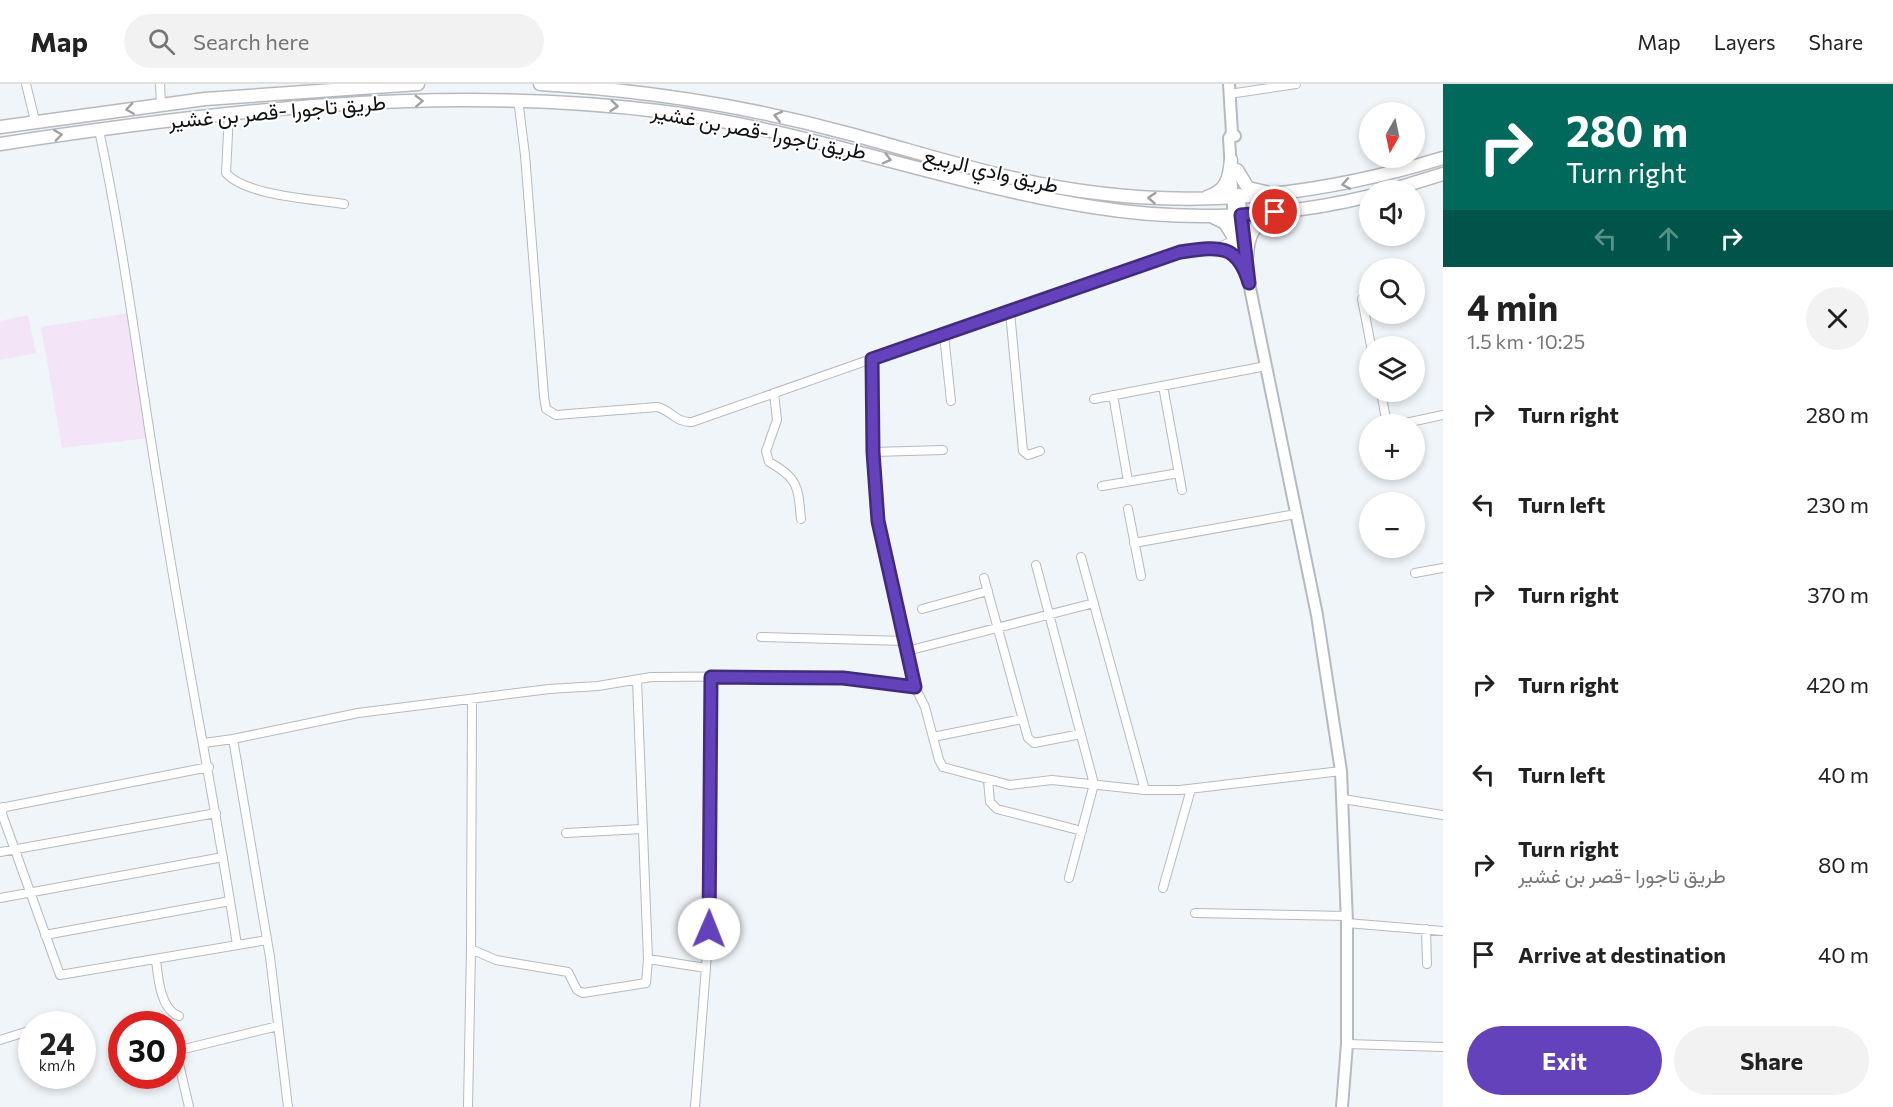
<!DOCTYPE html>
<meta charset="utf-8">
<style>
:root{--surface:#fff;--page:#f2f2f2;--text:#222;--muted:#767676;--line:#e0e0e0;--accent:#6442bb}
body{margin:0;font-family:Commissioner,Vazirmatn,sans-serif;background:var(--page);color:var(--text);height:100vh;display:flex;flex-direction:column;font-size:22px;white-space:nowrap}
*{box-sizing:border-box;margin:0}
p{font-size:20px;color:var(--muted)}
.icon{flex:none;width:33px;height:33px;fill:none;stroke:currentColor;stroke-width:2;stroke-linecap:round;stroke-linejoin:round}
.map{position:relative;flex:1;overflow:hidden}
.panel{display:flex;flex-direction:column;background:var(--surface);width:450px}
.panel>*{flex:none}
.banner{background:#00695c;color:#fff;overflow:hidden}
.needle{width:39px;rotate:189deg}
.controls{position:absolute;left:1359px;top:18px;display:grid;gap:12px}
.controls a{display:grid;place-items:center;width:66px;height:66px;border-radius:50%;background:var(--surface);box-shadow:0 3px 9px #0003;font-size:30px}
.speed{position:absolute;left:18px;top:927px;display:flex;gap:12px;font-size:30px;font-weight:700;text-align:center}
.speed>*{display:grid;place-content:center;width:78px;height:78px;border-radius:50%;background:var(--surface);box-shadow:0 3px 9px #0003;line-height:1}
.speed small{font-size:15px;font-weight:400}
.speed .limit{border:9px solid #d22;background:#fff;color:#111}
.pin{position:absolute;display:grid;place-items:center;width:51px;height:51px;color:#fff;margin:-26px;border:3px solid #fff;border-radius:50%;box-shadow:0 2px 6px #0007}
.me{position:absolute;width:66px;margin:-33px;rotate:1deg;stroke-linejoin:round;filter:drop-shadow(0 0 4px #0008)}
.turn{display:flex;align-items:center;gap:21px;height:126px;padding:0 24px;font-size:27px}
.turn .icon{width:78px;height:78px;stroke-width:2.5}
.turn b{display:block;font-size:42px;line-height:51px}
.lanes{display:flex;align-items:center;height:57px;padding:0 24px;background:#0003;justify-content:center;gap:30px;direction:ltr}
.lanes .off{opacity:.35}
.round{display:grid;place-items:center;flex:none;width:63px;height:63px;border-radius:32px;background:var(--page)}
.head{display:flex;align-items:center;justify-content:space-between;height:102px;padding:0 24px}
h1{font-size:36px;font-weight:700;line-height:45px}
.action{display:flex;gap:12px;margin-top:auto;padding:12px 24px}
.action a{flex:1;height:69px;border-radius:36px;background:var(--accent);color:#fff;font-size:24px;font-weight:700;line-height:69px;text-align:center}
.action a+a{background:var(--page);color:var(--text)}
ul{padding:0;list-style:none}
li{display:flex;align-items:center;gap:18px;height:90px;padding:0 24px}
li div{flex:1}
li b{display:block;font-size:22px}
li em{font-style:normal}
header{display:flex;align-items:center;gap:36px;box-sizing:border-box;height:84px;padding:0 30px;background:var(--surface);border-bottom:2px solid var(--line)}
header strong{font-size:28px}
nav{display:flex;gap:33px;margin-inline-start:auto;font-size:21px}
.search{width:420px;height:54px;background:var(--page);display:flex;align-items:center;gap:15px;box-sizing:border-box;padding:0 21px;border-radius:33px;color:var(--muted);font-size:22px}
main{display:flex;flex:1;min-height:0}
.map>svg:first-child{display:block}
.industrial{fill:#f4e4f7}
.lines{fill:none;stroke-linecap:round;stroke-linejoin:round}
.minor-casing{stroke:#b6babf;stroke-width:10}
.major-casing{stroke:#b6babf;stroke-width:14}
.highway-casing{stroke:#b6babf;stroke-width:15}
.minor{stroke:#fff;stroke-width:8}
.major{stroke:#fff;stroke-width:10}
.highway{stroke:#fff;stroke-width:12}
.oneway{stroke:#9fa0a1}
.route-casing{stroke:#412b7a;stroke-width:15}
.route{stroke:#6442bb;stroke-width:10}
.labels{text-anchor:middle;stroke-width:4.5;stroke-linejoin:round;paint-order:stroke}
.street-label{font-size:21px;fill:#0f1113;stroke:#fff}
</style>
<header>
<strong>Map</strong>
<div class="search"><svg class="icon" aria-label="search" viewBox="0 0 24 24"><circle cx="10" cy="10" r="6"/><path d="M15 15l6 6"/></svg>Search here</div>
<nav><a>Map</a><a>Layers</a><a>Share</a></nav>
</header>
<main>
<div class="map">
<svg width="1443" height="1023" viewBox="0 0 1443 1023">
<rect width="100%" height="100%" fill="#f0f5fa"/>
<path class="industrial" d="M129,229l20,125 -87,10 -21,-121z
M28,231l8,38 -36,7v-39z"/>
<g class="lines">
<g class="minor-casing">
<path id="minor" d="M26,0l9,37
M160,0l1,20
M1229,10l67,-10
M518,15l7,56 19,241 2,13 10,6 101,-8c14,3 19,16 35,15l464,-163 63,-12 16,-7
M229,30l-3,59c20,23 88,26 118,31
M99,46c27,127 42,257 64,385 23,144 52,286 74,430
M1217,165l13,2 10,9
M1362,215l9,47
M1010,228l13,139 5,4 12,-4
M944,251l7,66
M872,275l1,93 5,69 37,166 10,20 14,53 4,7 67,18 42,-5 93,10h35l161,-19
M1163,302l19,104
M1381,308l5,27 5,5
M774,309l3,27 -11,31 3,11c30,16 29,26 32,57
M1113,311l15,86
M1094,315l172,-33
M1401,340l42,-9
M873,368l70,-2
M1102,402l77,-13
M1128,425l13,67
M1134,459l162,-29
M1081,473l64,233
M1036,481l58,219 -25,94
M1415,489l28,-5
M984,494l44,160 6,5 47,-9
M922,525l66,-18
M761,553l144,4
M907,567l187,-48
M637,596l11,279 58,9
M933,653l89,-18
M204,659l29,-4
M988,696l2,22 7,7 85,22
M1343,715l100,16
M3,723l-1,7 58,161 207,-35
M0,724l209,-41
M566,749l76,-4
M0,768l216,-39
M1163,804l28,-99
M0,814l223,-41
M1195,829l152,3
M1347,839l96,8
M1426,845l1,35
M45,851l185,-34
M471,865l1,-250
M156,876c2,16 4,50 23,56
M0,956l32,-10
M1347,960l96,3
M189,1023l-13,-56 102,-25
M288,1023l-18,-150 -37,-218 125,-26 191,-24 49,-3 53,-9 142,-1 50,2 72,9
M468,1023l3,-158 25,11 72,12 9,18 6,3 63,-10 2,-24
M695,1023l14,-178 2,-252"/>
</g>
<g class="major-casing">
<path id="major" d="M1229,0l3,49 3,3
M1232,49l-3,5 6,101 14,44 68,332 24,156 6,152v121l-5,63
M1239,110l7,56"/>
</g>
<g class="highway-casing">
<path id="highway" d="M540,0c105,6 208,22 310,50 82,22 162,49 247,59 118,15 232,0 346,-35
M0,43l205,-28 213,-15
M0,60c217,-33 440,-60 658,-33 148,18 288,73 435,96 91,15 187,11 277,-11
M1237,86l11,18 18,4
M1391,106l52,-16
M1207,113c20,-7 22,-18 24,-37
M1213,133l12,6 10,16
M1247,172c1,-22 7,-34 29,-40"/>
</g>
<use href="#minor" class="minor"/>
<use href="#major" class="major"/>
<use href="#highway" class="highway"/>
</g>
<defs><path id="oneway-chevron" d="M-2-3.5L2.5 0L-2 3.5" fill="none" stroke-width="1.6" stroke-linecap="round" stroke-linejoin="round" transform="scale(1.5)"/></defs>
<g class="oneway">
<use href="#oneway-chevron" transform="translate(419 17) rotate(-2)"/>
<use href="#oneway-chevron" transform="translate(614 22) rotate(6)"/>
<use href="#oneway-chevron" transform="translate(130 25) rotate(172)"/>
<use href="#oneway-chevron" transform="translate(778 32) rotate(-166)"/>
<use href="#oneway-chevron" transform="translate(58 51) rotate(-8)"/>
<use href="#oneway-chevron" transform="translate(887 75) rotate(15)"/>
<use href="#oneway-chevron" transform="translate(1346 100) rotate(170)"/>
<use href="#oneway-chevron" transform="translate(1152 114) rotate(-176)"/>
</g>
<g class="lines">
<g class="route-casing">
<path id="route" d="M709,845l2,-252 132,1 72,9 -37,-166 -5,-69 -1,-93 308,-107c37,-5 57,-10 69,31l-8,-68 34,-3"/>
</g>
<use href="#route" class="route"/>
</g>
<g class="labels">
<g class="street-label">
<text transform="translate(277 28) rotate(-5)" y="7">طريق تاجورا -قصر بن غشير</text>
<text transform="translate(759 48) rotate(11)" y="7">طريق تاجورا -قصر بن غشير</text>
<text transform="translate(991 87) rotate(13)" y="7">طريق وادي الربيع</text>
</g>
</g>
</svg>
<div class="controls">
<a><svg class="needle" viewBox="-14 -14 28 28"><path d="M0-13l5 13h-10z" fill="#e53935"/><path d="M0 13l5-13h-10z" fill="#767676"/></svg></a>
<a><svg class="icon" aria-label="sound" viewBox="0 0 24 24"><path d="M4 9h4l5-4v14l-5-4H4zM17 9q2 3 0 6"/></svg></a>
<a><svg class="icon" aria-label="search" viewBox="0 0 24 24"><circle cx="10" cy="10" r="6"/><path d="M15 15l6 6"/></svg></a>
<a><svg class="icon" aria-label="layers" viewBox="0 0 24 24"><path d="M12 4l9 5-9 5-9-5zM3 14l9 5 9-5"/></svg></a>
<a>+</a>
<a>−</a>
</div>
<div class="speed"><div>24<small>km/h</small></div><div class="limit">30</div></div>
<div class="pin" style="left:1275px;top:128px;background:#d93025"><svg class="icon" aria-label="arrive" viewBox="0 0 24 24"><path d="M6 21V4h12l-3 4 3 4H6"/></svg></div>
<svg class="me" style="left:709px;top:845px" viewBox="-20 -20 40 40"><circle r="19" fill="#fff"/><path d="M0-13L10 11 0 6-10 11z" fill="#6442bb"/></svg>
</div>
<section class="panel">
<div class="banner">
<div class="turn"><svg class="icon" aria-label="right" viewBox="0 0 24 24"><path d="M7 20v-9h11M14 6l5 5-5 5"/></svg><div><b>280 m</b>Turn right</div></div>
<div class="lanes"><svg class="icon off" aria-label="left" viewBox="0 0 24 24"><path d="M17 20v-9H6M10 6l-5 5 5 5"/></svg><svg class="icon off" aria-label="ahead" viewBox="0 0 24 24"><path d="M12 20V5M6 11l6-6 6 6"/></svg><svg class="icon" aria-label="right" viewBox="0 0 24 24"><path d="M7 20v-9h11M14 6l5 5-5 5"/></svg></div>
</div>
<div class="head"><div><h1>4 min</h1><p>1.5 km · 10:25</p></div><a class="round"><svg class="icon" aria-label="close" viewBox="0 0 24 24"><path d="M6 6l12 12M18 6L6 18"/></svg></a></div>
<ul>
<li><svg class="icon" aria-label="right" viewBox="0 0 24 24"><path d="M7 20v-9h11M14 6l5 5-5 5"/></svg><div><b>Turn right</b></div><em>280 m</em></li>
<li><svg class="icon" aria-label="left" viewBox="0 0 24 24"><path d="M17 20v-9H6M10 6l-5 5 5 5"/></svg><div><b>Turn left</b></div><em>230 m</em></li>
<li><svg class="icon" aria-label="right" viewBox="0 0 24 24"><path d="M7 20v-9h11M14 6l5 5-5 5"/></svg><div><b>Turn right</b></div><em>370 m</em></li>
<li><svg class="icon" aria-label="right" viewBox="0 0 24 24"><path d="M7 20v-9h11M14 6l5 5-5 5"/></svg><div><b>Turn right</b></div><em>420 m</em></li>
<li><svg class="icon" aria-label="left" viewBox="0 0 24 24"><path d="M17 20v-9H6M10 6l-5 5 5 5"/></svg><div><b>Turn left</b></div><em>40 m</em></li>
<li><svg class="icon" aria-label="right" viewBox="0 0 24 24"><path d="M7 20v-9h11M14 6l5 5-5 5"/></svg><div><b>Turn right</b><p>طريق تاجورا -قصر بن غشير</p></div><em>80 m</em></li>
<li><svg class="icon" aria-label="arrive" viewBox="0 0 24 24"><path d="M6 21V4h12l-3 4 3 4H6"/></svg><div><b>Arrive at destination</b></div><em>40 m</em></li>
</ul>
<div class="action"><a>Exit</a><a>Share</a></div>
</section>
</main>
